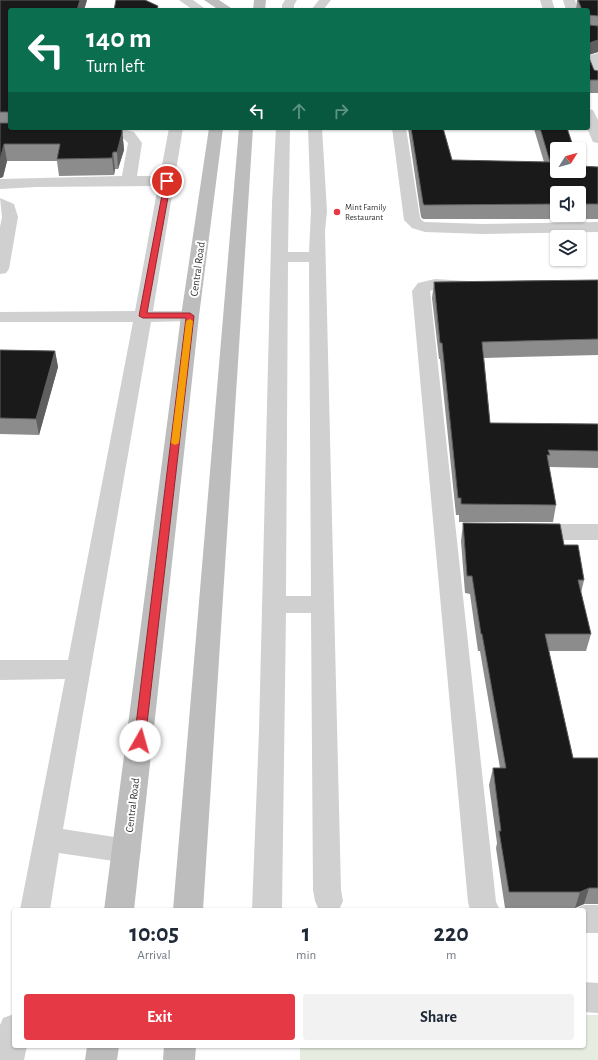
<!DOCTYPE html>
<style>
:root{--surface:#fff;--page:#f2f2f3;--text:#1f2937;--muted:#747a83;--accent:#e63946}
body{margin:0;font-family:"Alegreya Sans",sans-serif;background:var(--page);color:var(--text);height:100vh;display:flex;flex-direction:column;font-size:15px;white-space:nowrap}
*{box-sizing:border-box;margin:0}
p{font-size:13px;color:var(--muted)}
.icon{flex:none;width:22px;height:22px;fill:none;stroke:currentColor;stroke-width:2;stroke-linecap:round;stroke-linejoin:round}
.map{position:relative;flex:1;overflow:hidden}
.side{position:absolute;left:12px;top:908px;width:574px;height:140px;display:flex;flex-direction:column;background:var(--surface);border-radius:4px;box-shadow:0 1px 3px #0004}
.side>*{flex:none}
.guide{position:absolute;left:8px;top:8px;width:582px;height:122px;border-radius:4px;box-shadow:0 1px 3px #0004;background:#0b6e4f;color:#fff;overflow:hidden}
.needle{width:26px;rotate:53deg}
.fabs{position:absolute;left:550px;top:142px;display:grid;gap:8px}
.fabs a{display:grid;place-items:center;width:36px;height:36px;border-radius:4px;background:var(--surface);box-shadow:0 1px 3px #0004;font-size:20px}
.pin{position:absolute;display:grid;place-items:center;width:34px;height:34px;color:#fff;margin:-17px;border:2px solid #fff;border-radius:50%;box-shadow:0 1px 4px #0007}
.me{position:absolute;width:44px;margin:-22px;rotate:7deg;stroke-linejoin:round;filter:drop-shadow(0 0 3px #0008)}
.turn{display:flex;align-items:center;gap:14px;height:84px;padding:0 12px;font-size:18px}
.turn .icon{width:52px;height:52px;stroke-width:2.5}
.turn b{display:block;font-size:28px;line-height:34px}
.lanes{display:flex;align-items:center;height:38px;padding:0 12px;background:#0003;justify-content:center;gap:20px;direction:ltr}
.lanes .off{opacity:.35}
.eta{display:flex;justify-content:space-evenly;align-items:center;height:68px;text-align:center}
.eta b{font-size:24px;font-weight:700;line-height:28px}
.cta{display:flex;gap:8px;margin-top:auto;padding:8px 12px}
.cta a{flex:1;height:46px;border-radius:4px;background:var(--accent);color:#fff;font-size:16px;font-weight:700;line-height:46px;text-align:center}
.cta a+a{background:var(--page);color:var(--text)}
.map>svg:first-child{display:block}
.green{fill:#e6ecdf}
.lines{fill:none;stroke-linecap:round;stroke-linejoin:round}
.minor{fill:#d0d0d0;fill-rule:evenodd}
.secondary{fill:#bdbdbd;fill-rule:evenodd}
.wall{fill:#8c8c8c;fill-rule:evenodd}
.shaded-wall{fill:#5f5f5f}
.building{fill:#1a1a1a;stroke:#5f5f5f}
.route{fill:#e63946;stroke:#96252e}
.slow{fill:#f59e0b}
.poi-dot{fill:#e63946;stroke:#fff;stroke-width:1.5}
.labels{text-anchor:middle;stroke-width:4;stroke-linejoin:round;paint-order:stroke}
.far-poi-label{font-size:9px;fill:#333;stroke:#fff;text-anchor:start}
.street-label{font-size:11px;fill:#333;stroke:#fff}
</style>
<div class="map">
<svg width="598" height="1060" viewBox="0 0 598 1060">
<rect width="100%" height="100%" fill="#fff"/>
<path class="green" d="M584,1015h14v45h-298v-14h284z"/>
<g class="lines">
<path class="minor" d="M179,0h14l14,10h-14z
M285,0h12l-3,5v5h-12v-5z
M319,0h12l-8,10h-12z
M540,0h12l3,10h-12z
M563,0h12l3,10h-12z
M598,53v30l-5,-1 -5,-11v-15z
M588,109l5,1 5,10v23l-5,-1 -6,-14h1z
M169,128h14l-30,183h37l6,1 3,4 -3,4 -6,1 -39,1 -88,507 64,10 10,3 4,9 -4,9 -10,3 -68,-10 -9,57h-30l45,-231 -65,1v-20h68l65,-338h-133v-10l135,-1 23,-125 -122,1 -36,2v-10l122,-3 6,-33 -4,-4 -36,-3 -2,-3 2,-3c14,-4 32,-2 46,2l8,11 -5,33h23z
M276,128h14l-2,124h21l2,-41 -3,-83h14l5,83 -2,20 16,659 2,11 -4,9h-20l-4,-9 -2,-11 -2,-277h-25l-4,297h-30l7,-179 13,-528zM288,262h21l2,334h-25z
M392,128h14l14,90 4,4 59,2 115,-2v10l-115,2 -58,-2 -13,-4 -8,-8z
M0,198l14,6 4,13 -9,52 -3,4 -6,1v-47l2,-10z
M435,279l33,2 3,4 -3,4c-12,3 -27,-3 -38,2l66,611 4,8h-30l-2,-8 -56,-611 6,-8z
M531,524h67v16h-67l-8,-3 -3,-5 3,-5z
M584,905h14v28h-14v-23h-11z
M584,982l14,1v30l-14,-1z
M14,1014v32h13l-3,14h-24v-35l3,-7z"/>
<path class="secondary" d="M204,0h15l15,10h-15z
M254,0h12l-1,10h-12z
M209,128h14l-24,188 -65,594h-30l77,-594z
M239,128h14l-50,782h-30z
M87,1046h32l-2,14h-32z
M164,1046h32l-1,14h-32z"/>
</g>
<path class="wall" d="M0,0h87l-3,10h-74v118h113l-1,1 2,21 -6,19h-3l-1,6 -55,1 -2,-15h-50l-4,16 -3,1z
M577,0h21v52l-9,3v3l5,12 4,1v22h-10v-83h-12z
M408,128h35l9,32 92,2 -10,-33h-18v-1h70v1h-19l13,37 18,1v52h-175l-2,-2zM557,193h22v22h-22z
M598,280v75l-114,3 6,65 108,1v44l-49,-1 7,38 -3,17h-94v-7h-3l-16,-156h-1l-7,-61 2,-16z
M0,350l55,1 3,16 -19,68 -39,-1z
M463,523l101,22 20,35 -3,13 10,41 -5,17h-37l24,107h25v146h-14l-9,4h-70l-9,-60 1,-5 -8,-58 4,-17h7l-20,-117h-2l-8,-57 -5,-1 -4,-52z"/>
<path class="shaded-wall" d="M80,0h7l-3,10h-7z
M598,40v12l-10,3 1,-12z
M122,128l2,22 -6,19 -1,-17z
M4,144l3,17 -4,16 -3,1v-18z
M113,152l2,17 -1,6 -2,-17z
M55,351l3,16 -19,68 -3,-16z
M589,888l-5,16 -9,4 5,-16z"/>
<path class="building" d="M0,0h80l-3,10h-67v102h-10z
M116,0h29l13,6 -1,4h-43z
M578,0h20v16l-9,-1v10l9,1v14l-9,3v15l5,12 4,1v9h-10v-70h-6z
M0,123h10v5h112v5l-5,19h-4l-1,6 -55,1 3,-15h-56l-4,16z
M411,128h32l9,32 98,2 -10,-34h27l7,21h-17v22h22v-8l1,3 18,1v37h-19v-11h-22v11l-133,1 -1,-2z
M598,280v59l-116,3 8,81 108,1v27l-50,-1 2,5h-3l9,50 -95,-1v-6h-3l-16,-155h-2l-6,-61z
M0,350l55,1 -19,68 -36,-1z
M463,523l97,1 4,21h14l6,35h-6l13,54h-46l28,124h25v130h-9l-9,4h-71l-10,-61h2l-8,-63h13l-24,-134h-1l-9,-58h-5z"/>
<path class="route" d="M165,179l6,2 -24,132h43l4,3 -49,425 -1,3 -4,1 -4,-1 -2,-3 52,-423h-43l-4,-2z"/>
<path class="slow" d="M190,319l3,2 -14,122 -4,2 -4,-2 15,-122z"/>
<circle class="poi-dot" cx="337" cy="212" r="4"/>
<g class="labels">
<g class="far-poi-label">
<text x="345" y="210">Mint Family<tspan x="345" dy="10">Restaurant</tspan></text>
</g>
<g class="street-label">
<text transform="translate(197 269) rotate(-82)" y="4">Central Road</text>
<text transform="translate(132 805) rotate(-83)" y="4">Central Road</text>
</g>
</g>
</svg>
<div class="fabs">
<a><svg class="needle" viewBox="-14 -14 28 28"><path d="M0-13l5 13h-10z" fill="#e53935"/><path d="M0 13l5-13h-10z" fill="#747a83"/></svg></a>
<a><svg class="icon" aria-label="sound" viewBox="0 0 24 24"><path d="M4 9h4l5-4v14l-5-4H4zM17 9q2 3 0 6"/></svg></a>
<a><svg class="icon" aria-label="layers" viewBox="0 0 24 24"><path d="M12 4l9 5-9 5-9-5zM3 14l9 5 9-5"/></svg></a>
</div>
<div class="pin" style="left:167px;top:181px;background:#d93025"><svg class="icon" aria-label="arrive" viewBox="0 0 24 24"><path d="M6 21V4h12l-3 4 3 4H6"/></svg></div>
<svg class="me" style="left:140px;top:741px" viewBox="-20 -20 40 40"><circle r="19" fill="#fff"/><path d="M0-13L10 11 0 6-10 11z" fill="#e63946"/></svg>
<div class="guide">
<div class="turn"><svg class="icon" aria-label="left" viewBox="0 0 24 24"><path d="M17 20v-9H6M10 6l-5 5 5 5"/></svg><div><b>140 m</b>Turn left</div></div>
<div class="lanes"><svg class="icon" aria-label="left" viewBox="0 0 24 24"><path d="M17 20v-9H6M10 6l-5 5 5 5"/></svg><svg class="icon off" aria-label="ahead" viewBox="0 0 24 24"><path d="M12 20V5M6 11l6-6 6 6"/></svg><svg class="icon off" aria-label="right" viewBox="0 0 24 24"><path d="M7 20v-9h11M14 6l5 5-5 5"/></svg></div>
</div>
<section class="side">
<div class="eta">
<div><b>10:05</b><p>Arrival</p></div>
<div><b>1</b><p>min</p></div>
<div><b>220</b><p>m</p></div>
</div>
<div class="cta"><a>Exit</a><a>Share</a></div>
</section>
</div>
